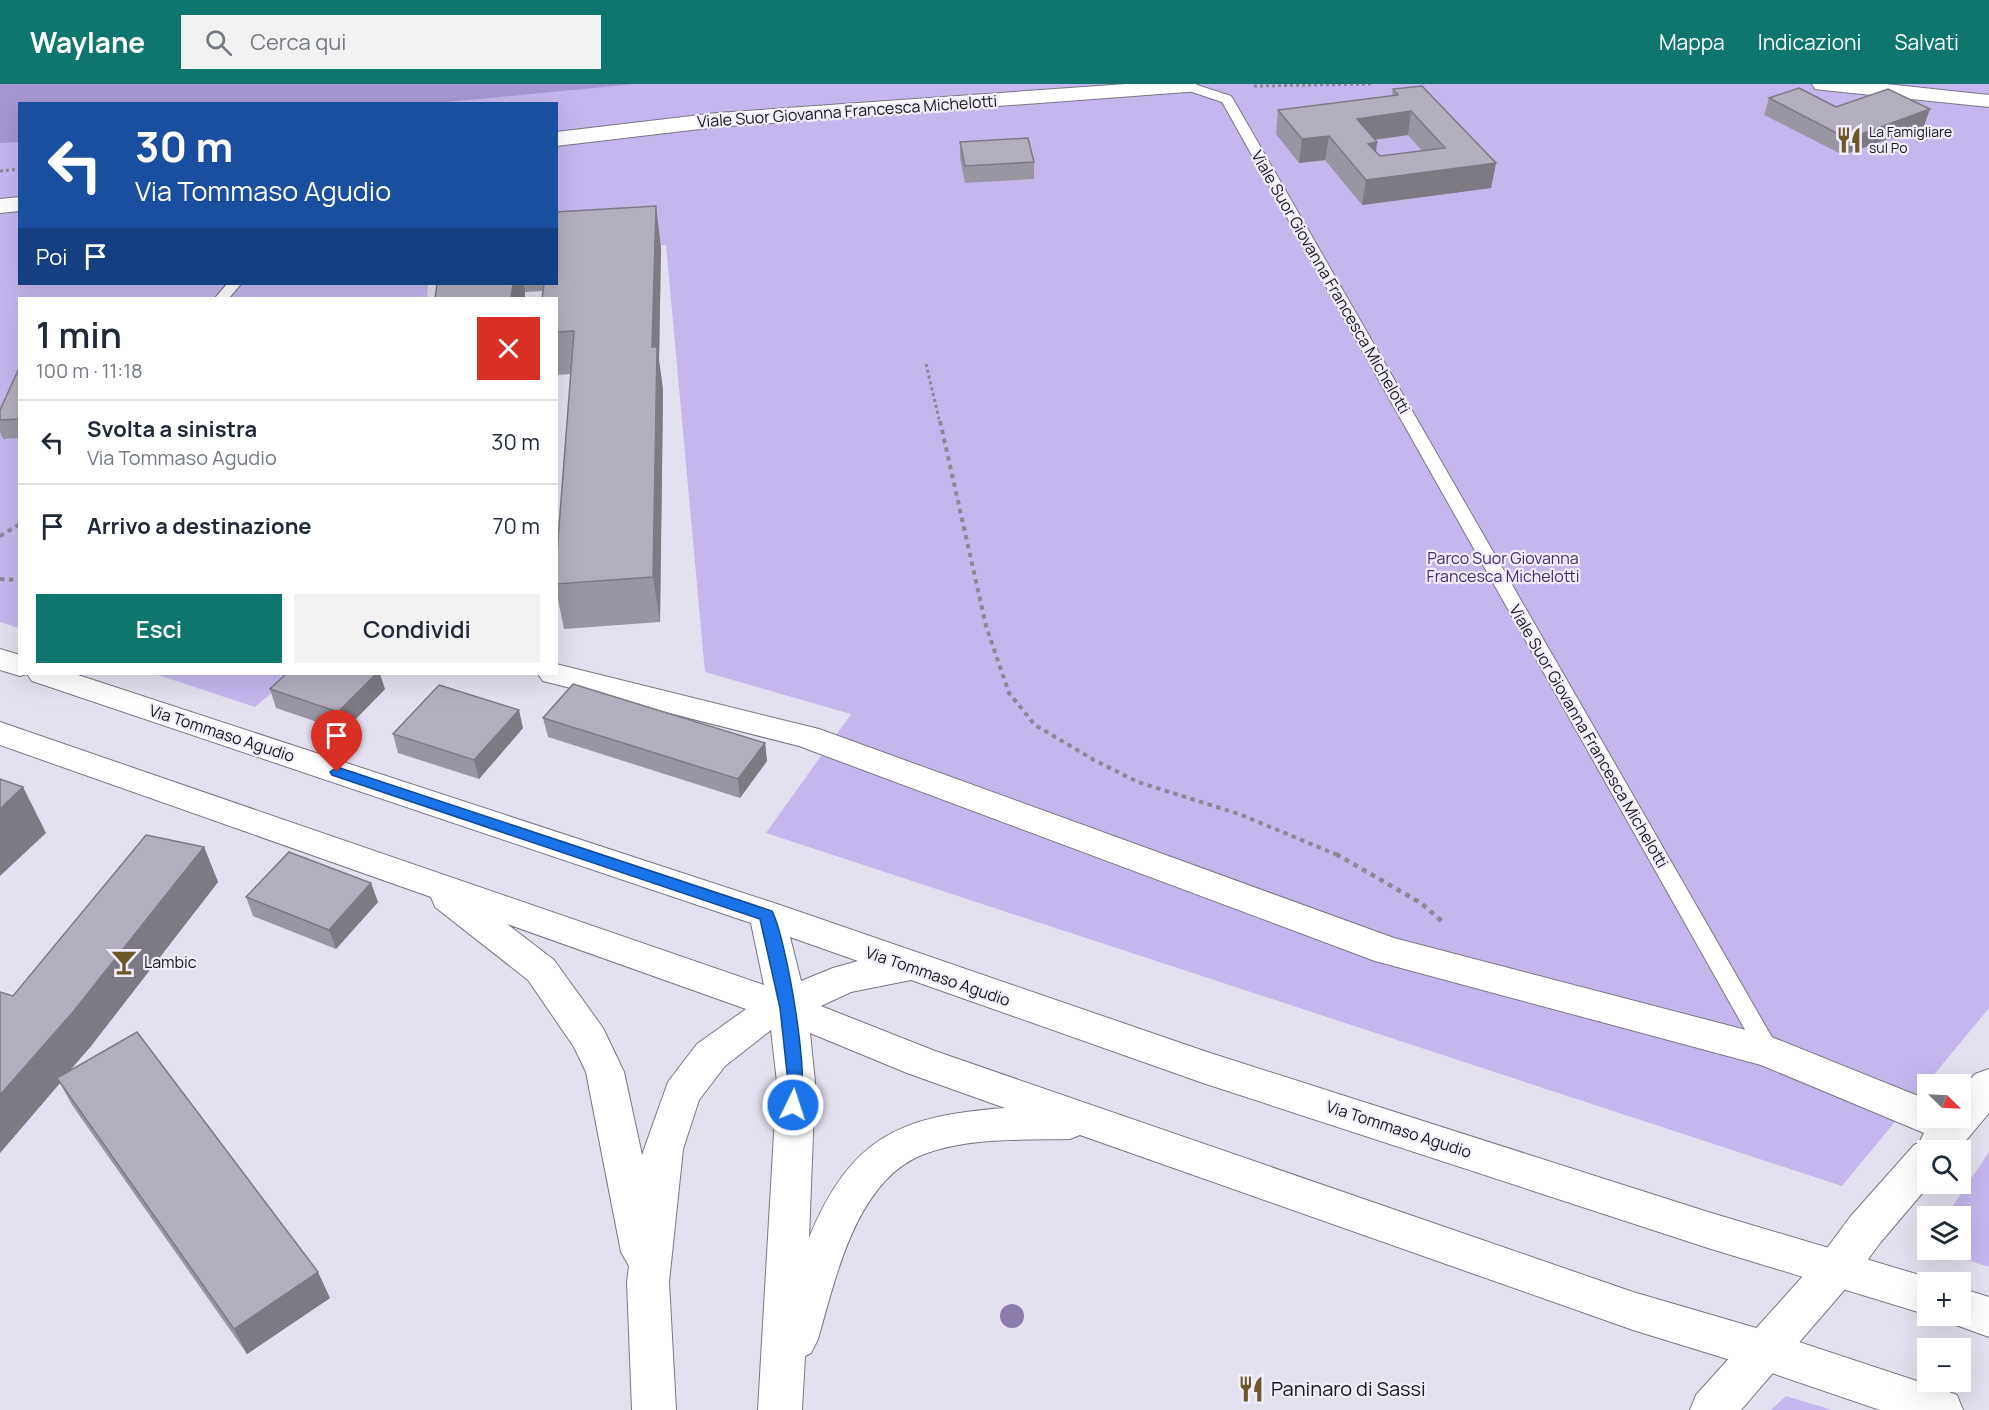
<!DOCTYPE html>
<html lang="it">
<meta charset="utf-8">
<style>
:root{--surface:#fff;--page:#f2f2f3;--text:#1f2937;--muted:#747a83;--line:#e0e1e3;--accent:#0f766e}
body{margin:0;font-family:Manrope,sans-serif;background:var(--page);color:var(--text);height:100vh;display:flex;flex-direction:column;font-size:22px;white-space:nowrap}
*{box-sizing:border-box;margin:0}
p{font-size:20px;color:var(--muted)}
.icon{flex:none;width:33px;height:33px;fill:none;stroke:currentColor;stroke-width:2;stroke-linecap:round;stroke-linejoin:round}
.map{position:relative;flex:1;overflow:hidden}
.details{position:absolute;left:18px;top:213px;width:540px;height:378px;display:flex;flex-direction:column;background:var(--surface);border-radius:0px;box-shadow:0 6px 24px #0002}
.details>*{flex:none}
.guide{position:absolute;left:18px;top:18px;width:540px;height:183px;border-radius:0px;box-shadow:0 6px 24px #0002;background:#1a4fa0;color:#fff;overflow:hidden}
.needle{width:39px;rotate:114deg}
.tools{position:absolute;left:1917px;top:990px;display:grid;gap:12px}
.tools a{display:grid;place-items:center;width:54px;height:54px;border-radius:0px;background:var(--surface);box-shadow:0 6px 24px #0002;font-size:30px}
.pin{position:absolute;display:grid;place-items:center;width:51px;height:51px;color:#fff;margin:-62px -26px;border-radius:50% 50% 50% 0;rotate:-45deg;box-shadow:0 0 6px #0007}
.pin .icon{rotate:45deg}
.me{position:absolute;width:66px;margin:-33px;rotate:4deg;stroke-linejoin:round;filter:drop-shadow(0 0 4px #0008)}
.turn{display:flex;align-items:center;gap:21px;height:126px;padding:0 18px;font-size:27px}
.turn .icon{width:78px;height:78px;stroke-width:2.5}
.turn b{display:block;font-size:42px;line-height:51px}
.then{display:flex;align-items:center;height:57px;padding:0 18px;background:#0003;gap:12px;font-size:22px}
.round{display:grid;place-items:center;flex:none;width:63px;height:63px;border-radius:0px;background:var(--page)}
.head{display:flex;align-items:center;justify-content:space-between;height:102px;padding:0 18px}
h1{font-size:36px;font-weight:600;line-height:45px}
.action{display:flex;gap:12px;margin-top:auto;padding:12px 18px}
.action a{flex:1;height:69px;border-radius:0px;background:var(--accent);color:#fff;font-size:24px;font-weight:600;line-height:69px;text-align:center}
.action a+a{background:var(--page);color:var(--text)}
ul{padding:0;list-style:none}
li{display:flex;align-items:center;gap:18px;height:84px;padding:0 18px;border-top:2px solid var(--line)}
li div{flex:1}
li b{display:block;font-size:22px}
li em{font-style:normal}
header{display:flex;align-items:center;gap:36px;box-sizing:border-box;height:84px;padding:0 30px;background:var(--accent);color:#fff}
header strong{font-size:28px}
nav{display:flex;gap:33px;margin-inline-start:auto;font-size:21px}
.search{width:420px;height:54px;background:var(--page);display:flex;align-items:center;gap:15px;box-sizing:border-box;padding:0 21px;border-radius:0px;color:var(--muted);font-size:22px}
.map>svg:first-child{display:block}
.green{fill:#c5b7ee}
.water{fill:#a697d1}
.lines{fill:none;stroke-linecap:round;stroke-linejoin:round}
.service-casing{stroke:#7a7784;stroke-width:2}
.minor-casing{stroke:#7a7784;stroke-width:2}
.primary-casing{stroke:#7a7784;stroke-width:2}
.path-far2{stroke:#8b8993;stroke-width:3;stroke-dasharray:3 3;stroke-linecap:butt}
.path-far1{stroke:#8b8993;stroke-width:4;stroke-dasharray:4.5 4.5;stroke-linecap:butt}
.path{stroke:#8b8993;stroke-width:4.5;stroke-dasharray:5 5;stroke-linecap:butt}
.service{fill:#fff;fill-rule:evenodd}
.minor{fill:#fff;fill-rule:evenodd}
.primary{fill:#fff;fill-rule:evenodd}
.tree{fill:#8b7ca9}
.wall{fill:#9996a3;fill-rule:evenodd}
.shaded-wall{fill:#7d7a84}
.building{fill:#b2aebd;stroke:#7d7a84;stroke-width:1.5;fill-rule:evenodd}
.route{fill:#1a73e8;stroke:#114b97;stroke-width:1.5}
.labels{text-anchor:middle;stroke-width:4.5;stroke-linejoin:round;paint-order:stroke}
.far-poi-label{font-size:14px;fill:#17161b;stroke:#f1edfd;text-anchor:start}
.street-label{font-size:16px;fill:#17161b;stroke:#f1edfd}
.park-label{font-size:16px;fill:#432b70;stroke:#f1edfd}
.poi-label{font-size:16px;fill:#17161b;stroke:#f1edfd;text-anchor:start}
.near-poi-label{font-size:20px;fill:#17161b;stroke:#f1edfd;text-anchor:start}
</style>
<header>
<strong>Waylane</strong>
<div class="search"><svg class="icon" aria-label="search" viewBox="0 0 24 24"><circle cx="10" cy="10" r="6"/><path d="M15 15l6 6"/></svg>Cerca qui</div>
<nav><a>Mappa</a><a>Indicazioni</a><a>Salvati</a></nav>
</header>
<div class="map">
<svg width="1989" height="1326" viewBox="0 0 1989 1326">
<rect width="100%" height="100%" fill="#e3e0ef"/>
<path class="green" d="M431,0h1558v924l-147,178 -1076,-353 85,-119 -146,-42 -39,-427 -109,3 -1,-144h-334z
M19,38l1,162h408l-1,14h-407l-1,330 -19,-6v-499z
M155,590h138l-38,33z
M1989,1068v115l-54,-17h25v-34h-14z
M1786,1312l46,14h-61z"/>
<path class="water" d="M0,0h635l-208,20h-407l-1,38 -19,1z"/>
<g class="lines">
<g class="service-casing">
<path id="service" d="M1182,0h12l37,12 2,3 544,947 3,6 -3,6 -8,3 -8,-3 -539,-956 -39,-13z
M227,200h14l-12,14h-14z"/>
</g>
<g class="minor-casing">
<path id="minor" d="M1126,0h70l2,2 -3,5 -8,1 -470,35 -161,19v-14l161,-19z
M1812,0h74l103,11v12l-166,-17 -8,-1z
M20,113v14l-20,2v-14z
M556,580l263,65 575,209 375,98 159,64v18h32v-27l15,-17 14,-5v44l-31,37h-30v34h2l-50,59 -28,38 -111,129h-51l6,-15 126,-140 28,-38 64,-72 5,-2 5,-10 -163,-68 -386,-104 -576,-215 -256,-65 -5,-7h18z"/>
</g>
<g class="primary-casing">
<path id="primary" d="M0,565l20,6v19h55l705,231 427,147 501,160 235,70h-15v33l-220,-67 -505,-165 -292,-103 -60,12 -30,14 114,45 698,241 130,38 178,59 16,6 6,15h-83l-117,-40 -130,-40 -553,-195 -10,4c-47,1 -101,-2 -146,15 -68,26 -88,123 -106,185l-7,14 -6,3 -3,54h-44l19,-328 -6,-52 -46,36 -26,34 -16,49 -14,133 7,128h-44l-5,-128 2,-16 -8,-14 -35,-180 -12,-25 -46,-67 -93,-73 -4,-10 -431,-152v-23l764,263 -13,-62 -719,-242 -5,-7 -7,2 -20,-6zM507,840l239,85 -49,35 -29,38 -26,73 -18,-83 -21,-44 -49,-68zM790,853l68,24 -25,7 -32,13zM810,949l97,40 98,35c-106,8 -154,29 -196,130l6,-156z
M1960,1204l29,9v40l-44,-16 -3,-5h18z"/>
</g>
<path class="path-far2" d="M1254,2l119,-2
M0,87l20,-2
M926,280l14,59"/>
<path class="path-far1" d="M940,337l46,205 23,67 26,32 59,35 44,22 101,32 101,42
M0,452l20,-12
M0,495l20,1"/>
<path class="path" d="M1336,770l85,49 24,21"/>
<use href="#service" class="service"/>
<use href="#minor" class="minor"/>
<use href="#primary" class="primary"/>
</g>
<circle class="tree" cx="1012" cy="1232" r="12"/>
<path class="wall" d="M1393,5l103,74 -5,25 -129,17 -37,-45 -26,3 -23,-29 2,-24 114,-14zM1408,51l14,16 -42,5 -4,-4 1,-10 -2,-2z
M1769,14l67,9 88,19 -81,29 -79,-40z
M960,58l74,20v17l-69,4 -5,-25z
M656,122l5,42 -2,112 4,30 -3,232 -96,7 -8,-39v-24l15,-192 -15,1v-77l-13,-7 -18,1 -88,-8h119z
M20,282v72l-17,1 -3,-7v-22z
M270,605h115l-41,42 -68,-23z
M543,634l222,25 2,18 -27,37 -192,-61z
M523,644l-44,51 -81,-26 -5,-19z
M204,763l14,35 -127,164 -21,24 260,228 -83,56 -175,-249 -12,-22 -60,70 13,-157z
M246,813l132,5 -42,47 -83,-33z"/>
<path class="shaded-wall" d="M1930,25l-6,17 -81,29 5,-16z
M1411,27l-3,24 -54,7 3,-23z
M1329,52l-4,24 -26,3 3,-24z
M1377,58l-3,24 -6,-22z
M1496,79l-5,25 -129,17 4,-25z
M656,122l5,42 -2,112 4,30 -3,232 -7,-45 -1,-230z
M513,200h11l1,8v6h-14z
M376,590h4l5,15 -41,42 -6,-19z
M519,626l4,18 -44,51 -5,-19z
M765,659l2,18 -27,37 -2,-19z
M23,703l23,46 -46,43v-67z
M204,763l14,35 -127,164 -31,36 -3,-4 3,5 -60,70v-58z
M371,799l7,19 -42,47 -7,-19z
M318,1188l12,26 -83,56 -13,-25z"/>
<path class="building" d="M1422,2l74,77 -130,17 -37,-44 -27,3 -24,-29 120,-15 -5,-6zM1411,27l34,37 -65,8 -12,-12 9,-2 -20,-23z
M1799,4l37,19 52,-18 42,20 -82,30 -79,-41z
M1028,54l6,24 -69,4 -5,-24z
M656,122l-4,141h5l-4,230 -97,7v-18l18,-235 -18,1v-34h-14l2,-14h12v-72z
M437,200h76l-2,14h-76z
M20,282v53l-20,1v-10z
M286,590h90l-38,38 -68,-23z
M573,600l192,59 -27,36 -195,-61z
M439,601l80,25 -45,50 -81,-26z
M0,695l23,8 -23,22z
M146,751l58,12 -131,165 -73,83v-103l13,4z
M289,768l82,31 -42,47 -83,-33z
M137,948l181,240 -84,57 -177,-251z"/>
<path class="route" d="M337,683l435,144c14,26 40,174 27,199l-6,2 -5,-2 -3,-5 3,-23 -8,-74 -20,-89 -428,-144 -2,-3z"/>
<defs>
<g id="restaurant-bare" transform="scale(2.07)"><path d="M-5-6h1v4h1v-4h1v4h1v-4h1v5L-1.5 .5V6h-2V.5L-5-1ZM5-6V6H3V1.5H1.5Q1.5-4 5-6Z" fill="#6c5827" stroke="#f1edfd" stroke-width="2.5" paint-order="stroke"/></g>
<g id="bar-bare" transform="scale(2.07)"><path d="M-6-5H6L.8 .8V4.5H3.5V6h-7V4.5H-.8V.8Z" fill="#6c5827" stroke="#f1edfd" stroke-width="2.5" paint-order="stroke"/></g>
</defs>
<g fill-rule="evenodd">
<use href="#restaurant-bare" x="1849" y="56"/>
<use href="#bar-bare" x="124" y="878"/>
<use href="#restaurant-bare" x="1251" y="1305"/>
</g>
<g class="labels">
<g class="far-poi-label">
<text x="1869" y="53">La Famigliare<tspan x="1869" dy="16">sul Po</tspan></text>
</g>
<g class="street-label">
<text transform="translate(847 27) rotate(-4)" y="6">Viale Suor Giovanna Francesca Michelotti</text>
<text transform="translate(1331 198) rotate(60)" y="6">Viale Suor Giovanna Francesca Michelotti</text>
<text transform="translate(222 649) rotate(18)" y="6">Via Tommaso Agudio</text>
<text transform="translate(1589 652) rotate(60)" y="6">Viale Suor Giovanna Francesca Michelotti</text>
<text transform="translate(938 892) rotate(19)" y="6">Via Tommaso Agudio</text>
<text transform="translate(1399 1045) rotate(18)" y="6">Via Tommaso Agudio</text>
</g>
<g class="park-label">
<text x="1503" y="480">Parco Suor Giovanna<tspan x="1503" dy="18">Francesca Michelotti</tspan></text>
</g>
<g class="poi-label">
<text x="144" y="884">Lambic</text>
</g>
<g class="near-poi-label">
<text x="1271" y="1312">Paninaro di Sassi</text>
</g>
</g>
</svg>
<div class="tools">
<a><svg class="needle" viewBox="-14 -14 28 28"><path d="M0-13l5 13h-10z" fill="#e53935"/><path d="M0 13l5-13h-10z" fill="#747a83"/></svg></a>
<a><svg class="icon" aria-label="search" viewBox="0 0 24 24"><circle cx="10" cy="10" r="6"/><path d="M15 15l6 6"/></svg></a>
<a><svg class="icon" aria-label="layers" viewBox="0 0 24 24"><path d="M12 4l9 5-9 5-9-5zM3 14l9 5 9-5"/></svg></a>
<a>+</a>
<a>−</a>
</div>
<div class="pin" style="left:337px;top:688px;background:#d93025"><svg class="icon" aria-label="arrive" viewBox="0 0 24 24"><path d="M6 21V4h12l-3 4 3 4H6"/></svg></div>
<svg class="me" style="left:793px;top:1021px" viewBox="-20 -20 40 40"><circle r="17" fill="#1a73e8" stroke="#fff" stroke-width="3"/><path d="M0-11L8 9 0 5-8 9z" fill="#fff"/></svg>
<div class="guide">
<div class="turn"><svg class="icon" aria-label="left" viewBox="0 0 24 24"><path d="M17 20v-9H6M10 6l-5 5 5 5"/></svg><div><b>30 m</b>Via Tommaso Agudio</div></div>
<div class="then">Poi<svg class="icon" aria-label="arrive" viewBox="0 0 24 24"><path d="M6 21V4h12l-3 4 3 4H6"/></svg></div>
</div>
<section class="details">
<div class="head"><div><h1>1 min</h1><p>100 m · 11:18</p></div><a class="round" style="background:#d93025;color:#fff"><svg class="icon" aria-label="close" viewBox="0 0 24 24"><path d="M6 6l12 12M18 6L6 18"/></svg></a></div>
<ul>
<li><svg class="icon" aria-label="left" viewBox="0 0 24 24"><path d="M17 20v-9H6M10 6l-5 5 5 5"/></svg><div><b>Svolta a sinistra</b><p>Via Tommaso Agudio</p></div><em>30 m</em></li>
<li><svg class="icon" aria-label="arrive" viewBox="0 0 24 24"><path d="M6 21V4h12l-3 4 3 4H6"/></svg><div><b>Arrivo a destinazione</b></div><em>70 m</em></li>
</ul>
<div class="action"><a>Esci</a><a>Condividi</a></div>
</section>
</div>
